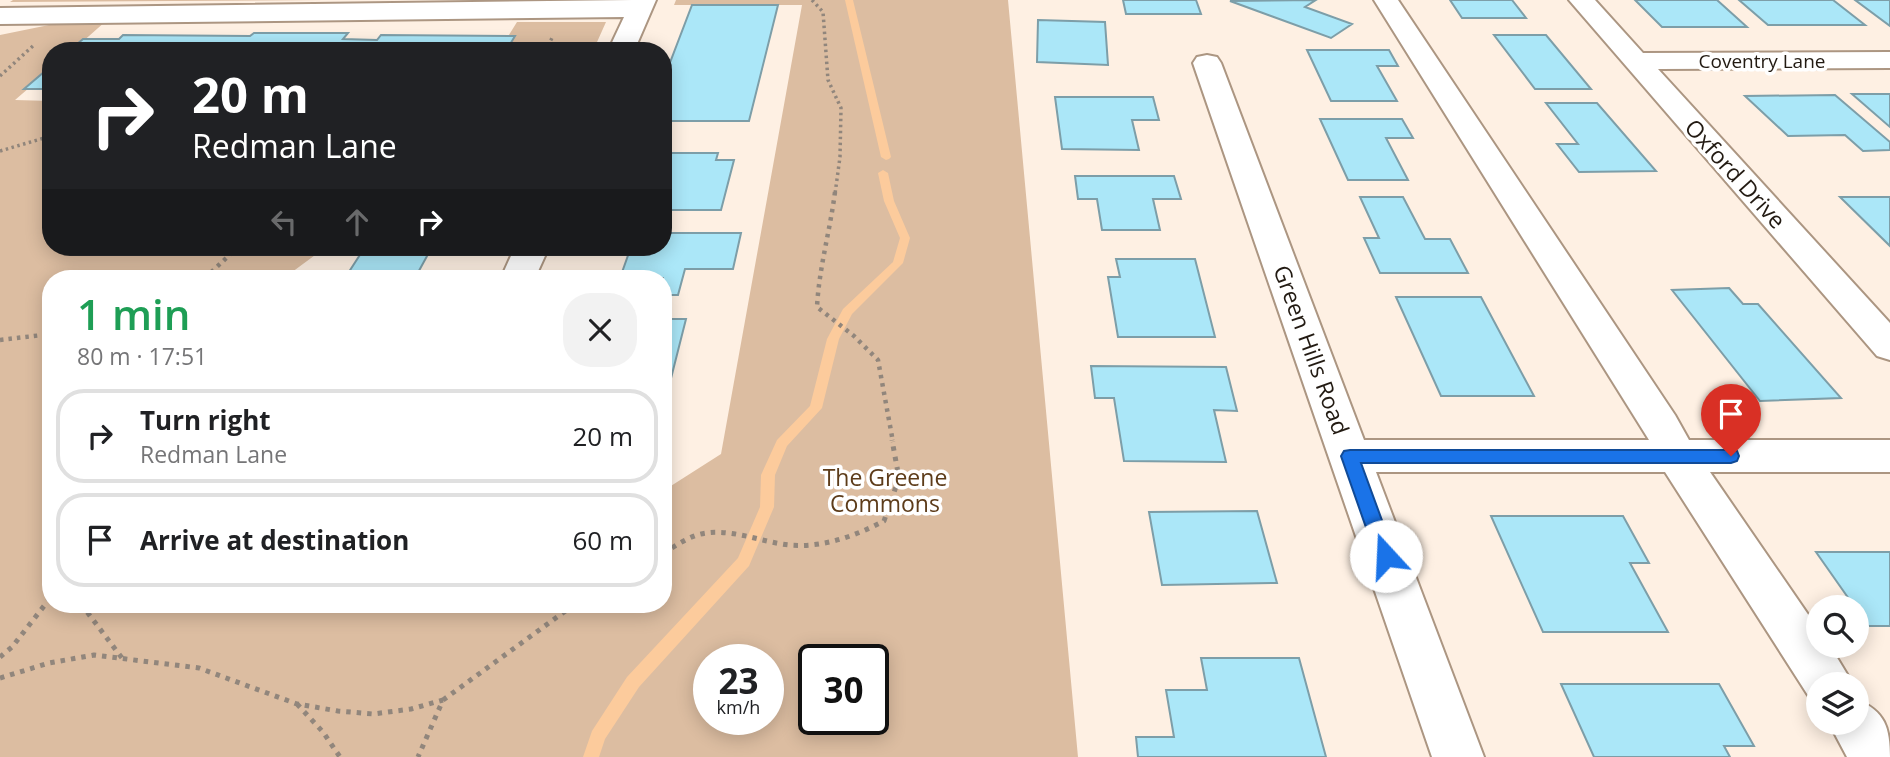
<!DOCTYPE html>
<meta charset="utf-8">
<style>
:root{--surface:#fff;--page:#f2f2f2;--text:#202124;--muted:#757577;--line:#e0e0e0}
body{margin:0;font-family:"Open Sans",sans-serif;background:var(--page);color:var(--text);height:100vh;display:flex;flex-direction:column;font-size:26px;white-space:nowrap}
*{box-sizing:border-box;margin:0}
p{font-size:23px;color:var(--muted)}
.icon{flex:none;width:38px;height:38px;fill:none;stroke:currentColor;stroke-width:2;stroke-linecap:round;stroke-linejoin:round}
.map{position:relative;flex:1;overflow:hidden}
.panel{position:absolute;left:42px;top:270px;width:630px;height:343px;display:flex;flex-direction:column;background:var(--surface);border-radius:28px;box-shadow:0 4px 18px #0003}
.panel>*{flex:none}
.top-card{position:absolute;left:42px;top:42px;width:630px;height:214px;border-radius:28px;box-shadow:0 4px 18px #0003;background:#202124;color:#fff;overflow:hidden}
.fabs{position:absolute;left:1806px;top:595px;display:grid;gap:14px}
.fabs a{display:grid;place-items:center;width:63px;height:63px;border-radius:50%;background:var(--surface);box-shadow:0 4px 18px #0003;font-size:35px}
.speed{position:absolute;left:693px;top:644px;display:flex;gap:14px;font-size:35px;font-weight:700;text-align:center}
.speed>*{display:grid;place-content:center;width:91px;height:91px;border-radius:50%;background:var(--surface);box-shadow:0 4px 18px #0003;line-height:1}
.speed small{font-size:18px;font-weight:400}
.speed .limit{border:4px solid #111;border-radius:10px;background:#fff;color:#111}
.pin{position:absolute;display:grid;place-items:center;width:60px;height:60px;color:#fff;margin:-72px -30px;border-radius:50% 50% 50% 0;rotate:-45deg;box-shadow:0 0 7px #0007}
.pin .icon{rotate:45deg}
.me{position:absolute;width:77px;margin:-38px;rotate:340deg;stroke-linejoin:round;filter:drop-shadow(0 0 5px #0008)}
.turn{display:flex;align-items:center;gap:24px;height:147px;padding:0 35px;font-size:32px}
.turn .icon{width:91px;height:91px;stroke-width:2.5}
.turn b{display:block;font-size:49px;line-height:60px}
.lanes{display:flex;align-items:center;height:66px;padding:0 35px;background:#0003;justify-content:center;gap:35px;direction:ltr}
.lanes .off{opacity:.35}
.round{display:grid;place-items:center;flex:none;width:74px;height:74px;border-radius:28px;background:var(--page)}
.summary{display:flex;align-items:center;justify-content:space-between;height:119px;padding:0 35px}
h1{font-size:42px;font-weight:600;line-height:52px;color:#1e9e55}
ul{padding:0;list-style:none}
li{display:flex;align-items:center;gap:21px;height:94px;margin:0 14px 10px;padding:0 21px;border:4px solid var(--line);border-radius:28px}
li div{flex:1}
li b{display:block;font-size:26px}
li em{font-style:normal}
.map>svg:first-child{display:block}
.green{fill:#dcbda1;fill-rule:evenodd}
.lines{fill:none;stroke-linecap:round;stroke-linejoin:round}
.stream{fill:#fccb9c;fill-rule:evenodd}
.building{fill:#abe7f8;stroke:#7d9ea8;stroke-width:2}
.minor-casing{stroke:#ac9682;stroke-width:4}
.path-far2{stroke:#91867c;stroke-width:3.5;stroke-dasharray:2.5 3.5;stroke-linecap:butt}
.path-far1{stroke:#91867c;stroke-width:4.5;stroke-dasharray:3.5 5;stroke-linecap:butt}
.path{stroke:#91867c;stroke-width:5;stroke-dasharray:4.5 6;stroke-linecap:butt}
.minor{fill:#fff;fill-rule:evenodd}
.route{fill:#1a73e8;stroke:#114b97;stroke-width:2}
.labels{text-anchor:middle;stroke-width:7;stroke-linejoin:round;paint-order:stroke}
.far-street-label{font-size:19px;fill:#221a12;stroke:#fff}
.street-label{font-size:23px;fill:#221a12;stroke:#fff}
.park-label{font-size:23px;fill:#5d3c1a;stroke:#fff}
</style>
<div class="map">
<svg width="1890" height="757" viewBox="0 0 1890 757">
<rect width="100%" height="100%" fill="#fef0e3"/>
<path class="green" d="M13,0h312l-315,2z
M676,0h332l70,757h-1078v-722l49,-10 57,-4 -34,30h-21v18l-36,31 36,1v146h275l-42,31h-233v326h612v-113l58,-37 81,-449h-128zM709,660h59v59h-59zM814,660h59v59h-59z
M517,22h89l-13,29h-94z"/>
<g class="lines">
<path class="stream" d="M845,0h8l38,157 -2,2 -3,1 -5,-3z
M883,170l5,3 6,28 16,37 -7,25 -51,51 -13,25 -17,69 -35,38 -12,29 -1,32 -25,59 -110,121 -34,52 -6,18h-16l9,-26 35,-54 111,-119 22,-51 1,-32 16,-35 33,-34 17,-67 16,-30 50,-47 7,-24 -16,-37 -6,-28z"/>
</g>
<path class="building" d="M1123,0h73l5,14h-75z
M1316,0l-11,7 47,17 -21,14 -101,-37z
M1450,0h62l14,18h-64z
M1635,0h82l30,27h-85z
M1739,0h94l32,25h-97z
M1855,0h35v26z
M692,5h86l-29,116h-86v-40z
M1038,20l67,2 3,43 -71,-3z
M254,33h94l-5,6 34,1 4,-5 134,1 -9,15h-437l14,-12h36l4,-4 127,1z
M1494,35h52l45,54h-56z
M1307,50h82l9,16h-21l20,35h-66z
M51,66v23h-27z
M1852,94h38v33z
M1835,95l55,47v8l-27,1 -18,-16 -57,1 -43,-40z
M1055,97h98l6,23h-27l7,30 -77,-1z
M1546,103h51l59,68 -77,1 -22,-28h21z
M1320,119h82l11,19h-27l22,42h-60z
M663,153h55l-2,7h18l-13,50h-58z
M1075,176h99l7,23h-28l7,31h-58l-5,-31h-19z
M1360,197h43l22,42h25l18,34h-88l-16,-35h15z
M1840,197h50v49z
M663,233h78l-8,36h-48l-7,26h-15v-17h-43l11,-31h32z
M365,247h67l-17,31h-70z
M1116,259h79l20,78h-97l-10,-60h12z
M1729,288l14,16h15l83,94 -81,3 -88,-111z
M1396,297h85l53,99h-93z
M663,319h23l-22,87h-1z
M1091,366l135,1 11,44 -23,-1 12,52 -102,-1 -10,-63h-19z
M1257,511l20,72 -115,2 -13,-73z
M1491,516h132l26,47h-19l38,69h-125z
M1816,552h74v74h-22z
M1201,658h98l27,99h-188l-2,-20h38l-8,-47h41z
M1561,684h158l35,62h-30l6,11h-136z"/>
<g class="lines">
<g class="minor-casing">
<path id="minor" d="M632,0h24l-22,51h-26l16,-34 -624,7v-16z
M1374,0h24l277,415 14,25h201v32h-180l108,157v17h12l23,38h-35v19l-7,-3 -146,-228h-289l108,285h-52l-239,-694 4,-6 10,-2 10,2 4,6 143,377h285z
M1569,0h26l48,53 247,-1v16l-232,1 232,254v37l-13,-4z
M515,247h34l-14,31h-34z
M1857,700c28,11 33,28 33,57h-43l-18,-34h28z"/>
</g>
<path class="path-far2" d="M812,0l11,12 5,68 13,28 -1,49 -5,37
M545,51l7,-13
M0,76l34,-31
M0,151l51,-15"/>
<path class="path-far1" d="M835,192c-5,39 -16,76 -18,115l37,29 24,24 15,82
M205,278l33,-31
M0,340l51,-6"/>
<path class="path" d="M663,553c11,-6 22,-14 34,-18 30,-9 63,7 92,10 34,3 66,-9 95,-24l15,-43 -7,-38
M81,604l41,54
M0,657l12,-10 39,-50
M0,678l49,-15 45,-8 105,13 98,36 41,7 35,3 38,-5 32,-9 -25,57
M443,700l132,-96
M297,704l26,28 17,25"/>
<use href="#minor" class="minor"/>
</g>
<path class="route" d="M1350,450h381l6,1 2,5 -2,5 -6,2h-370l34,93 -3,6 -6,2 -7,-2 -3,-6 -35,-100 3,-5z"/>
<g class="labels">
<g class="far-street-label">
<text x="1762" y="68">Coventry Lane</text>
</g>
<g class="street-label">
<text transform="translate(1735 174) rotate(48)" y="8">Oxford Drive</text>
<text transform="translate(1311 350) rotate(70)" y="8">Green Hills Road</text>
</g>
<g class="park-label">
<text x="885" y="486">The Greene<tspan x="885" dy="26">Commons</tspan></text>
</g>
</g>
</svg>
<div class="fabs">
<a><svg class="icon" aria-label="search" viewBox="0 0 24 24"><circle cx="10" cy="10" r="6"/><path d="M15 15l6 6"/></svg></a>
<a><svg class="icon" aria-label="layers" viewBox="0 0 24 24"><path d="M12 4l9 5-9 5-9-5zM3 14l9 5 9-5"/></svg></a>
</div>
<div class="speed"><div>23<small>km/h</small></div><div class="limit">30</div></div>
<div class="pin" style="left:1731px;top:456px;background:#d93025"><svg class="icon" aria-label="arrive" viewBox="0 0 24 24"><path d="M6 21V4h12l-3 4 3 4H6"/></svg></div>
<svg class="me" style="left:1386px;top:556px" viewBox="-20 -20 40 40"><circle r="19" fill="#fff"/><path d="M0-13L10 11 0 6-10 11z" fill="#1a73e8"/></svg>
<div class="top-card">
<div class="turn"><svg class="icon" aria-label="right" viewBox="0 0 24 24"><path d="M7 20v-9h11M14 6l5 5-5 5"/></svg><div><b>20 m</b>Redman Lane</div></div>
<div class="lanes"><svg class="icon off" aria-label="left" viewBox="0 0 24 24"><path d="M17 20v-9H6M10 6l-5 5 5 5"/></svg><svg class="icon off" aria-label="ahead" viewBox="0 0 24 24"><path d="M12 20V5M6 11l6-6 6 6"/></svg><svg class="icon" aria-label="right" viewBox="0 0 24 24"><path d="M7 20v-9h11M14 6l5 5-5 5"/></svg></div>
</div>
<section class="panel">
<div class="summary"><div><h1>1 min</h1><p>80 m · 17:51</p></div><a class="round"><svg class="icon" aria-label="close" viewBox="0 0 24 24"><path d="M6 6l12 12M18 6L6 18"/></svg></a></div>
<ul>
<li><svg class="icon" aria-label="right" viewBox="0 0 24 24"><path d="M7 20v-9h11M14 6l5 5-5 5"/></svg><div><b>Turn right</b><p>Redman Lane</p></div><em>20 m</em></li>
<li><svg class="icon" aria-label="arrive" viewBox="0 0 24 24"><path d="M6 21V4h12l-3 4 3 4H6"/></svg><div><b>Arrive at destination</b></div><em>60 m</em></li>
</ul>
</section>
</div>
